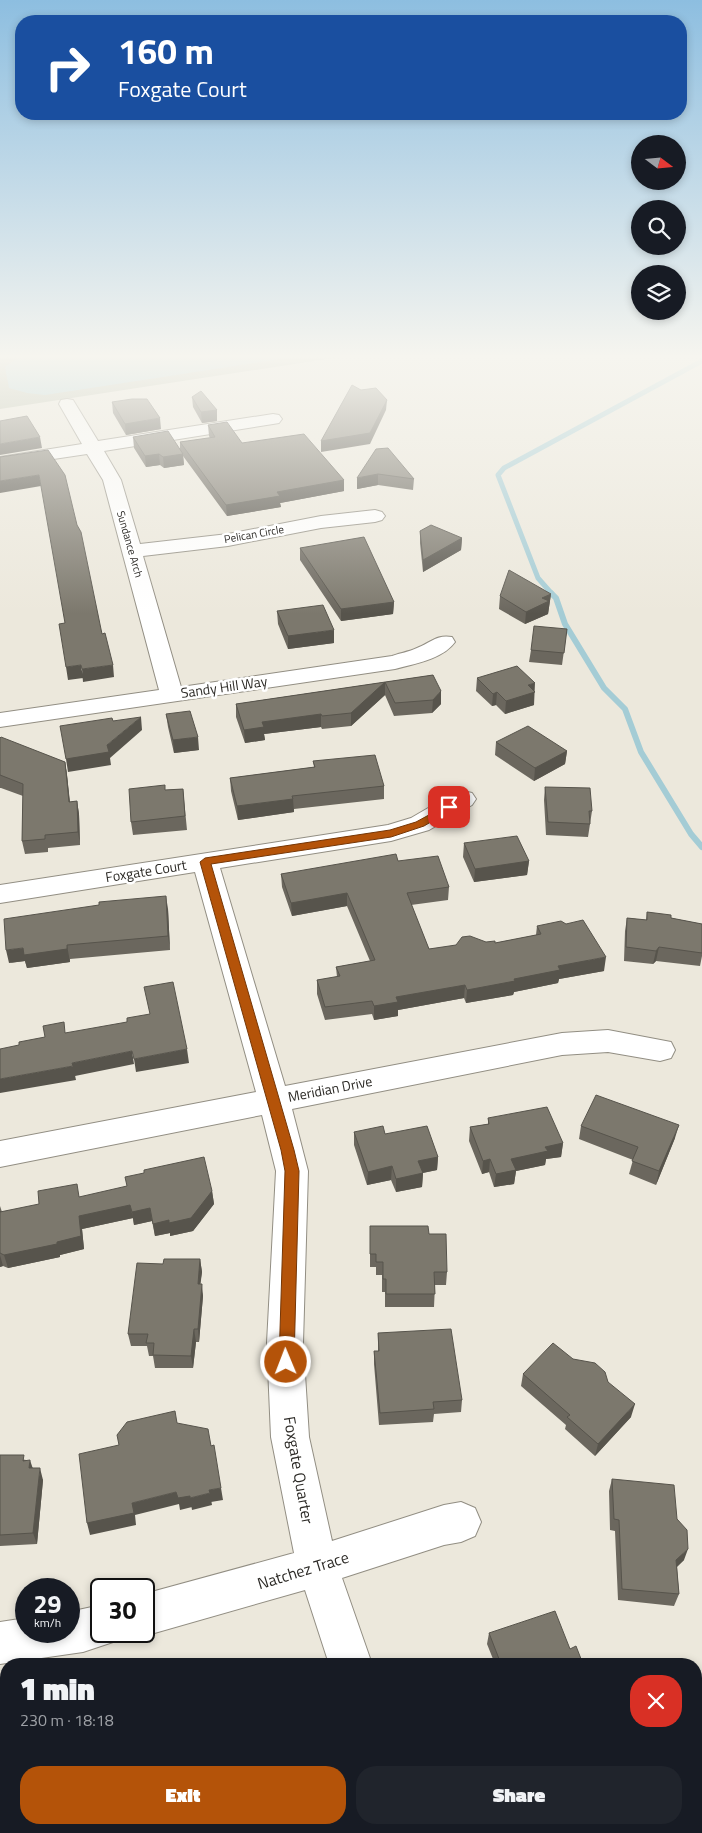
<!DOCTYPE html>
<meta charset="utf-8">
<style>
:root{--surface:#171b24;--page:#20242c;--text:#f1f3f6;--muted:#9ea1a6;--accent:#b45309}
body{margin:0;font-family:"Titillium Web",sans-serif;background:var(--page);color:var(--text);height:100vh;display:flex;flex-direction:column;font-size:19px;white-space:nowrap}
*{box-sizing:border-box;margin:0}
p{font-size:16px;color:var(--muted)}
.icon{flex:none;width:28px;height:28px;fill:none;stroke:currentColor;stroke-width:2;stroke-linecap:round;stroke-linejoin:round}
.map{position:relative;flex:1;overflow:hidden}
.details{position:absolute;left:0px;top:1658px;width:702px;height:176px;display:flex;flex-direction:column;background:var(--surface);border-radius:20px 20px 0 0;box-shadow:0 2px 8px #0003}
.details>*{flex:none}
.hud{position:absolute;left:15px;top:15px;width:672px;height:105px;border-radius:20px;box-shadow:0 2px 8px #0003;background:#1a4fa0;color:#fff;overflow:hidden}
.needle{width:32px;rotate:106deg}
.fabs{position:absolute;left:631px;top:135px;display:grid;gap:10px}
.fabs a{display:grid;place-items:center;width:55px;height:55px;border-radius:50%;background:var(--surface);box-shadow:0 2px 8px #0003;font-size:25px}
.speed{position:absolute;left:15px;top:1578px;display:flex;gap:10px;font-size:25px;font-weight:700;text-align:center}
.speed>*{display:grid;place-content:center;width:65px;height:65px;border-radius:50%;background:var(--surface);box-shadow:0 2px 8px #0003;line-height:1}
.speed small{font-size:12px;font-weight:400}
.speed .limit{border:2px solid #111;border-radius:8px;background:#fff;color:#111}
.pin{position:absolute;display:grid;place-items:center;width:42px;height:42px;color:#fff;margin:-21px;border-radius:10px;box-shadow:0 2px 8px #0006}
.me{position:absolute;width:55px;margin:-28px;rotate:359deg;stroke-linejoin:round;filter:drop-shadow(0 0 4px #0008)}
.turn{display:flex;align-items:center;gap:18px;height:105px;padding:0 20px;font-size:22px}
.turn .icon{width:65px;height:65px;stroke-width:2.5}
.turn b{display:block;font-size:35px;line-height:42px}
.round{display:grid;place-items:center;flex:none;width:52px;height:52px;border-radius:20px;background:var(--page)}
.summary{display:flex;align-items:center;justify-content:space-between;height:85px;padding:0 20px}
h1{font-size:30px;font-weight:800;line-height:38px}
.button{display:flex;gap:10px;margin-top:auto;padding:10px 20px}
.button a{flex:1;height:58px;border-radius:20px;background:var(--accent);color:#fff;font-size:20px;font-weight:800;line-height:58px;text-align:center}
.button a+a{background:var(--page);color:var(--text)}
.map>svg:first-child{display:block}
.green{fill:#b5baa7}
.water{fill:#a4ccd5}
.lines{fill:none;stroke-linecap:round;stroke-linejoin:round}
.stream-far1{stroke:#a4ccd5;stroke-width:5}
.stream{stroke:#a4ccd5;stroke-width:6}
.minor-casing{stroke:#928e83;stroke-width:2}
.minor{fill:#fff;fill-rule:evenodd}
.wall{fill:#6b675e}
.shaded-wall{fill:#57544c}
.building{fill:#7c786d;stroke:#57544c}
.route{fill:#b45309;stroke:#753606}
.labels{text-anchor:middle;stroke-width:5;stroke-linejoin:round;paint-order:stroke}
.far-street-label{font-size:11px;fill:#2c2a26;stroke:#fff}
.street-label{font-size:14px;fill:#2c2a26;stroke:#fff}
.near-street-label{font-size:16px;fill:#2c2a26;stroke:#fff}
</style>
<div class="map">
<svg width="702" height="1833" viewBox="0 0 702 1833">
<rect width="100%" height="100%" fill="#ece8dc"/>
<path class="green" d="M0,357h340l-340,52z"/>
<path class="water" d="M25,357h269l-249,38 -18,-2 -18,-5 -4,-21 11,-8z"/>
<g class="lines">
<path class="stream-far1" d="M552,594l-14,-16 -40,-103 6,-7 198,-107"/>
<path class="stream" d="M551,593l5,5 9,26 39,64 21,21 16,43 50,82 11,13"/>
<g class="minor-casing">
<path id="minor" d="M67,399l6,1 25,41 175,-27 6,1 3,4 -3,4 -6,1 -169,27 17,29 19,64 88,-10 93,-18 54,-6 7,2 3,4 -3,4 -7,2 -54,6 -93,18 -85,10 38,131 211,-31c8,-3 17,-4 25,-8 13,-5 20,-14 35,-11l3,5c-12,17 -41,22 -60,27l-395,58v-14l159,-23 -56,-210 -16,-26 -87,13v-10l82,-13 -23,-40 2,-4z
M463,791l9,2 4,6 -4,6 -43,25 -38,11 -171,27 65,218 277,-53 46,-3 63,12 4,8 -4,8 -11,3 -52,-9 -46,3 -270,54 16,62 -5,172 6,94 23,104 112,-36 17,-3 14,6 6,14 -6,14 -14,6 -17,3 -102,33 30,86h-43l-24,-74 -161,46 -11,-5h11v-37l150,-41 -23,-116 -4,-94 9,-172 -14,-56 -262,52v-26l256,-49 -61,-220 -195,31v-18l388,-60 23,-7 43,-25z
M101,1605v26h19l-4,10 -33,11 -83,12v-42l26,-4v13h43v-19z
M411,1828h48l2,5h-48z"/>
</g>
<use href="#minor" class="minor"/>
</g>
<path class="wall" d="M192,397l25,13v11l-15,2 -9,-16z
M112,402l49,27 -35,6 -13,-22z
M208,425l34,18 102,37v11l-64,12 1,4 -54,9 -44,-60 1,9 -20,3 -4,-3 -14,2 -12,-19 -1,-11 47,13v-8l30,-4 -1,-2z
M376,449l38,30 -1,11 -35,-5 -21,4z
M420,531l42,7 -1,12 -38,22 -3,-29z
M300,548l94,54 -1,12 -52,7 -41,-61z
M551,594l-3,20 -23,10 -26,-15 1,-13z
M277,611l57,32 -46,6 -10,-25z
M567,629l-5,36 -33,-3 2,-12z
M433,675l8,29 -9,9 -38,3 -9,-21 -34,31 -29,3 -1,-2 -57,7 1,6 -20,3 -9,-26v-13z
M477,678l57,13v14l-29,9 -9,-9 -4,1 -16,-15z
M166,714l33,36 -25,3 -6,-26z
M0,738l65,24 2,13 3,27 7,-1 2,13 1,31 -32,3v4l-23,2 -3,-13 1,-45 -22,-8h-1z
M496,742l71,9 -2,13 -31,17 -39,-26z
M313,761l71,25v13l-90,10v3l-56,8 -7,-29 -1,-13 84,-11z
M545,787l47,24 -4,26 -42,-2 -2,-35z
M183,789l4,41 -54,5 -2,-13 34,-32z
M464,843l65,18 -2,14 -53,7 -11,-25z
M398,861l51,26 -1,13 -37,5 18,44 57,-7 9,1 41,-8 1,-9 67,45 -45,8 -1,4 -44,9 -1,3 -47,8 -2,-5 -66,12v6l-24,4 -2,-6 -47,6 -8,-26v-14l20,-3 -1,-10 34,-6 -23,-55 -55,10 -10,-29 -1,-13z
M168,909l2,41 -100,9v3l-43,6 -2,-7 -16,2z
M647,912l24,6 31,6v32l-2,10 -44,-5 -3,3 -29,-3 1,-30 2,-13 19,2z
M488,1118l75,25 -2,14 -15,2 -1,6 -29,6 -2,13 -20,3 -5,-15 -7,2 -13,-33 1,-14 18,-3z
M581,1126l94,12 -19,47 -27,-11 4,-14 -54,-21z
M354,1132l31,2 53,23 -1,13 -14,3 -1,14 -26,5 -5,-12 -24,5 -13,-40z
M212,1191l2,13 -21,27 -23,5v-3l-15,3 -3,-15 -18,4 -1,-7 -51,11 2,20 -24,6v2l-52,11 -5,-2 -3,1v-61l2,6 77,-15z
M370,1226l59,8 18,38 -1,13h-11l-1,22h-49v-15h-3v-17h-6v-8h-6z
M200,1259l2,13 -2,12 3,12 -4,46h-3l-3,26h-38l-2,-12h-4l-2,-10h-16l-3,-12 35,-70z
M378,1333l84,67 -1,12 -27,2 -1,8 -54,3 -5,-61v-13h4z
M573,1359l35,23 23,35 -36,39 -30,-27 1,-4 -45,-39 2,-12z
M0,1455l26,5 17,20 -6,64 -37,2z
M612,1479l65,40 7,41 -7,7 2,27 -5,12 -56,-6 -3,-69 -5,-1 -1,-39z
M489,1633l81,16 13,15h-88l-8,-20z
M6,1740l1,93h-7z"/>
<path class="shaded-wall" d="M387,400l-1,10 -16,34 -49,8v-11z
M217,410v11l-15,2 -1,-11z
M160,418l1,11 -35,6 -1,-11z
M40,437l2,11 -42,7v-11z
M159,454l1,11 -14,2 -1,-11z
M183,454l1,11 -20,3 -1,-11z
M378,474v11l-21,4v-11z
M39,475l2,11 -41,7v-12z
M344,480v11l-64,12 1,4 -54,9 -1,-11 51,-13z
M462,538l-1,12 -38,22v-12z
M551,594l-3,20 -23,10 1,-12 16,-14z
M394,602l-1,12 -52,7v-12z
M334,630v13l-46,6v-13z
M81,665l2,13 -15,2 -2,-13z
M113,665l1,12 -31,5 -1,-13z
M385,682v13l-34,31v-13z
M535,683l-1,22 -29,9 1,-13 22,-16z
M441,691v13l-9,9 1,-13z
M497,692l-1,13 -4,1 1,-12z
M321,714v13l-57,7 1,6 -20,3 -1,-13 18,-8z
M141,717l1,13 -32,28 1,7 -43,7 -2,-13 41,-14z
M198,737l1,13 -25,3 -1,-13z
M567,751l-2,13 -31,17 1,-13z
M65,762l2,13 4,40 -2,-13z
M293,799l1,13 -56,8 -1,-14z
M77,801l2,13 1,31 -2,-13z
M529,861l-2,14 -53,7 1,-13z
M347,893v13l-55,10 -1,-13z
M166,896l2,13 2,41 -2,-14z
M67,945l3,17 -43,6 -2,-7 -16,2 -3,-13 17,-2z
M659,947l-3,14 -3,3 3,-13z
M606,957l-2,14 -45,8 -1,4 -44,9 -1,3 -47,8 1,-13 47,-11 44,-13z
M465,985l-1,13 -66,12v6l-24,4v-14l22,-9z
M187,1049l2,14 -53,9 -2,-13z
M132,1051l2,13 -59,12 -3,-13z
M73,1066l3,14 -76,13v-14z
M679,1125l-4,13 -19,47 3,-14z
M563,1143l-2,14 -15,2 -1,6 -29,6 -2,13 -20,3 2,-13 15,-15 34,-12z
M438,1157l-1,13 -20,4 1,-13z
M490,1159l-1,13 -7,2 1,-13z
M392,1166l-1,14 -24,5 1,-13z
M423,1173l-1,14 -26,5v-13z
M212,1191l2,13 -21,27 -23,5v-3l-15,3 -2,-12z
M130,1205l3,13 -51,11 2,20 -24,6v2l-52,11 -4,-13 53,-13 22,-26z
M150,1208l2,13 -18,4 -2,-13z
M0,1255l3,11 -3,1z
M200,1259l2,13 -3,24 -1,-12z
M202,1284l1,12 -4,46 -1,-13z
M194,1329l2,13 -3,26 -2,-12z
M635,1404l-4,13 -36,39 3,-12z
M30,1460l4,12 -5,-4z
M40,1468l3,12 -6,64 -4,-11z
M221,1488l2,12 -12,2 -2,-12z
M176,1492l14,4 2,11 -12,3 -1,-6 -44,11 1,10 -46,10 -3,-12 45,-20z
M210,1493l2,12 -20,5 -2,-12z
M688,1549l-4,11 -12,11 4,-11z
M2,1813l4,7 1,13h-6z
M109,1828h16l-14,4z
M686,1828h3l-5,5h-2z"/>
<path class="building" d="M352,385l9,5 15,-2 11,12 -17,33 -49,8z
M201,391l16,19 -16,2 -9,-15z
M132,399h15l13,19 -35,6 -13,-22z
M27,416l13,21 -40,7v-23z
M227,422l15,21 62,-9 40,46 -67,12 3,4 -54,9 -46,-63 35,-5 -7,-12z
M168,431l15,23 -20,3 -4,-3 -14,2 -12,-19z
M388,448l26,31 -36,-5 -21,4 19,-29z
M48,450l17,25 12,50 4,7 21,102 3,-1 8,32 -31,4 -1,-4 -15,2 -7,-43 6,-1 -26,-148 -39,6v-24z
M431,525l31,13 -39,22 -3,-29z
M364,537l30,65 -53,7 -41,-61z
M509,570l42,24 -9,4 7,3 -23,11 -26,-16z
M323,605l11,25 -46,6 -11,-25z
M534,626l33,3 -3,24 -33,-3z
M517,666l18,17 -7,2 7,7 -29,9 -9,-9 -4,2 -16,-16z
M433,675l8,16 -8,9 -38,3 -10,-21 -34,31 -29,3 -1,-2 -59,8 2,5 -20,3 -8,-26z
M190,711l8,26 -25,3 -7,-26z
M141,717l-34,28 2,7 -43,7 -6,-33 52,-8 1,3z
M528,726l39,25 -32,17 -39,-26z
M1,737l64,25 4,40 8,-1 1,31 -33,3v4l-23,2 1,-57 -23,-9v-37z
M375,755l9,31 -92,10 1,3 -56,7 -7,-28 85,-11 -2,-6z
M165,785v5l18,-1 2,27 -54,6 -2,-33z
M545,787l45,1 2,23h-3l1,13 -42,-2z
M517,836l12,25 -54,8 -11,-26z
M396,854l2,7 40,-5 11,31 -42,6 22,56 27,-4 6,-8 8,-1 16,6 9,-1v2l46,-9 -4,-8 24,-5 5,3 17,-4 23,37 -48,9 2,4 -46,9 1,2 -48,9 -2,-5 -69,12 2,5 -24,4 -2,-5 -47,6 -8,-27 23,-4 -4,-9 39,-7 -28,-67 -56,10 -10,-29z
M166,896l2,40 -101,9v4l-43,6 -1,-7 -17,2 -2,-31 95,-14v-3z
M647,912l24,3v3l31,6v29l-43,-6 -3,4 -30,-4 1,-29 20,2z
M173,982l14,67 -53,10 -2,-8 -60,12 1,3 -73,13v-30l19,-4v-3l26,-5 -2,-11 21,-4 1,11 62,-11v-4l23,-4 -6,-27z
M596,1095l83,30 -20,46 -27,-10 6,-14 -57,-21z
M547,1107l16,36 -18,4 3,4 -37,8 5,11 -20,4 -6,-15 -7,2 -13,-34 19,-3 -1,-6z
M383,1126l2,8 42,-8 11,31 -20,4 5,12 -27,6 -4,-13 -24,6 -14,-40z
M204,1157l8,34 -21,27 -22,5v-3l-16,4 -3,-16 -18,4 -2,-7 -51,11 2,20 -24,6v2l-53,11 -4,-2v-42v1l39,-8 -1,-13 39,-7 2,13 48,-11 -2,-9 19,-4v-3z
M370,1226h58l1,8h17l1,38h-13l1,22h-49v-15h-3v-17h-7v-8h-6z
M164,1259h36l-2,25h4l-4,45h-4l-3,27 -38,-1 1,-12h-8l2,-9h-20l9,-71 26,1z
M451,1329l11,71 -29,2 1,7 -54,4 -6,-62h5l-1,-18z
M553,1343l20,16 22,4 10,9 3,10 27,22 -37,40 -31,-27 3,-2 -47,-41z
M175,1411l2,12 31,6 3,17 3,-1 7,43 -12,2 1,3 -20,5v-2l-12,2 -2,-6 -44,11 2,10 -47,10 -8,-69 40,-9 -2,-10 10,-13z
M0,1455h24l-1,6 7,-1 -1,8h11l-7,65 -33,2z
M612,1479l62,6 3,34 10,11 1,19 -12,11 3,34 -57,-5 -3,-69 -5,-1z
M555,1611l15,38 6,-3 7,18h-82l-12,-31z
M0,1740h6v73h-4l-1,20h-1z
M588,1828h98l-2,2 2,3h-103z"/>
<linearGradient id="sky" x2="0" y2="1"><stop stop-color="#8dbee0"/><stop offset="0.58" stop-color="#f6f5ef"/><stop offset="1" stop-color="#f6f5ef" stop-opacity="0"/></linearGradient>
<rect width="702" height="614" fill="url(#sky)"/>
<path class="route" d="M449,804l4,1 1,2 -1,2 -29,17 -33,11 -180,27 83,286 5,21 -5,191 -2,5 -6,2 -5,-2 -2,-5 6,-191 -4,-21 -81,-288 5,-4 185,-28 26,-8z"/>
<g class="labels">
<g class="far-street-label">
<text transform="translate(254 534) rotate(-10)" y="4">Pelican Circle</text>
<text transform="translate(130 544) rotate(74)" y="4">Sundance Arch</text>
</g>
<g class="street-label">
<text transform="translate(224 687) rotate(-8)" y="5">Sandy Hill Way</text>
<text transform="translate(146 871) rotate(-9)" y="5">Foxgate Court</text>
<text transform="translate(330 1089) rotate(-11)" y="5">Meridian Drive</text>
</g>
<g class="near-street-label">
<text transform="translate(299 1470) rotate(80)" y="6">Foxgate Quarter</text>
<text transform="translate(303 1570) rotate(-17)" y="6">Natchez Trace</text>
</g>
</g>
</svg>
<div class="fabs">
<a><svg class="needle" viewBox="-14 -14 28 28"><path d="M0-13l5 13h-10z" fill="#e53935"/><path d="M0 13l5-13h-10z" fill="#9ea1a6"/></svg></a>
<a><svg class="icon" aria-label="search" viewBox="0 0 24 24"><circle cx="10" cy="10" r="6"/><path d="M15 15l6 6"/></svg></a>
<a><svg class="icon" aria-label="layers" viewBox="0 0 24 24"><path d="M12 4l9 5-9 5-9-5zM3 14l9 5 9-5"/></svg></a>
</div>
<div class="speed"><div>29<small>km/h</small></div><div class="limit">30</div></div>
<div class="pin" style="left:449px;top:807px;background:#d93025"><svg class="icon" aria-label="arrive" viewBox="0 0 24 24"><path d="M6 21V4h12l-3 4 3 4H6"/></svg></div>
<svg class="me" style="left:286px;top:1362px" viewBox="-20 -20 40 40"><circle r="17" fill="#b45309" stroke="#fff" stroke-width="3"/><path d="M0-11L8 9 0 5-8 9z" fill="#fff"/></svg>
<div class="hud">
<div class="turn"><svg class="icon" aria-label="right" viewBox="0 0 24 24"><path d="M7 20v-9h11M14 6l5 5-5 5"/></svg><div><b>160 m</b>Foxgate Court</div></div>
</div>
<section class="details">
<div class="summary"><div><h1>1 min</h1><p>230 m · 18:18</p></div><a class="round" style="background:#d93025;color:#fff"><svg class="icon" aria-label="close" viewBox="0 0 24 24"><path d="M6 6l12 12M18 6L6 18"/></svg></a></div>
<div class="button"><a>Exit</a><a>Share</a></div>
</section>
</div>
